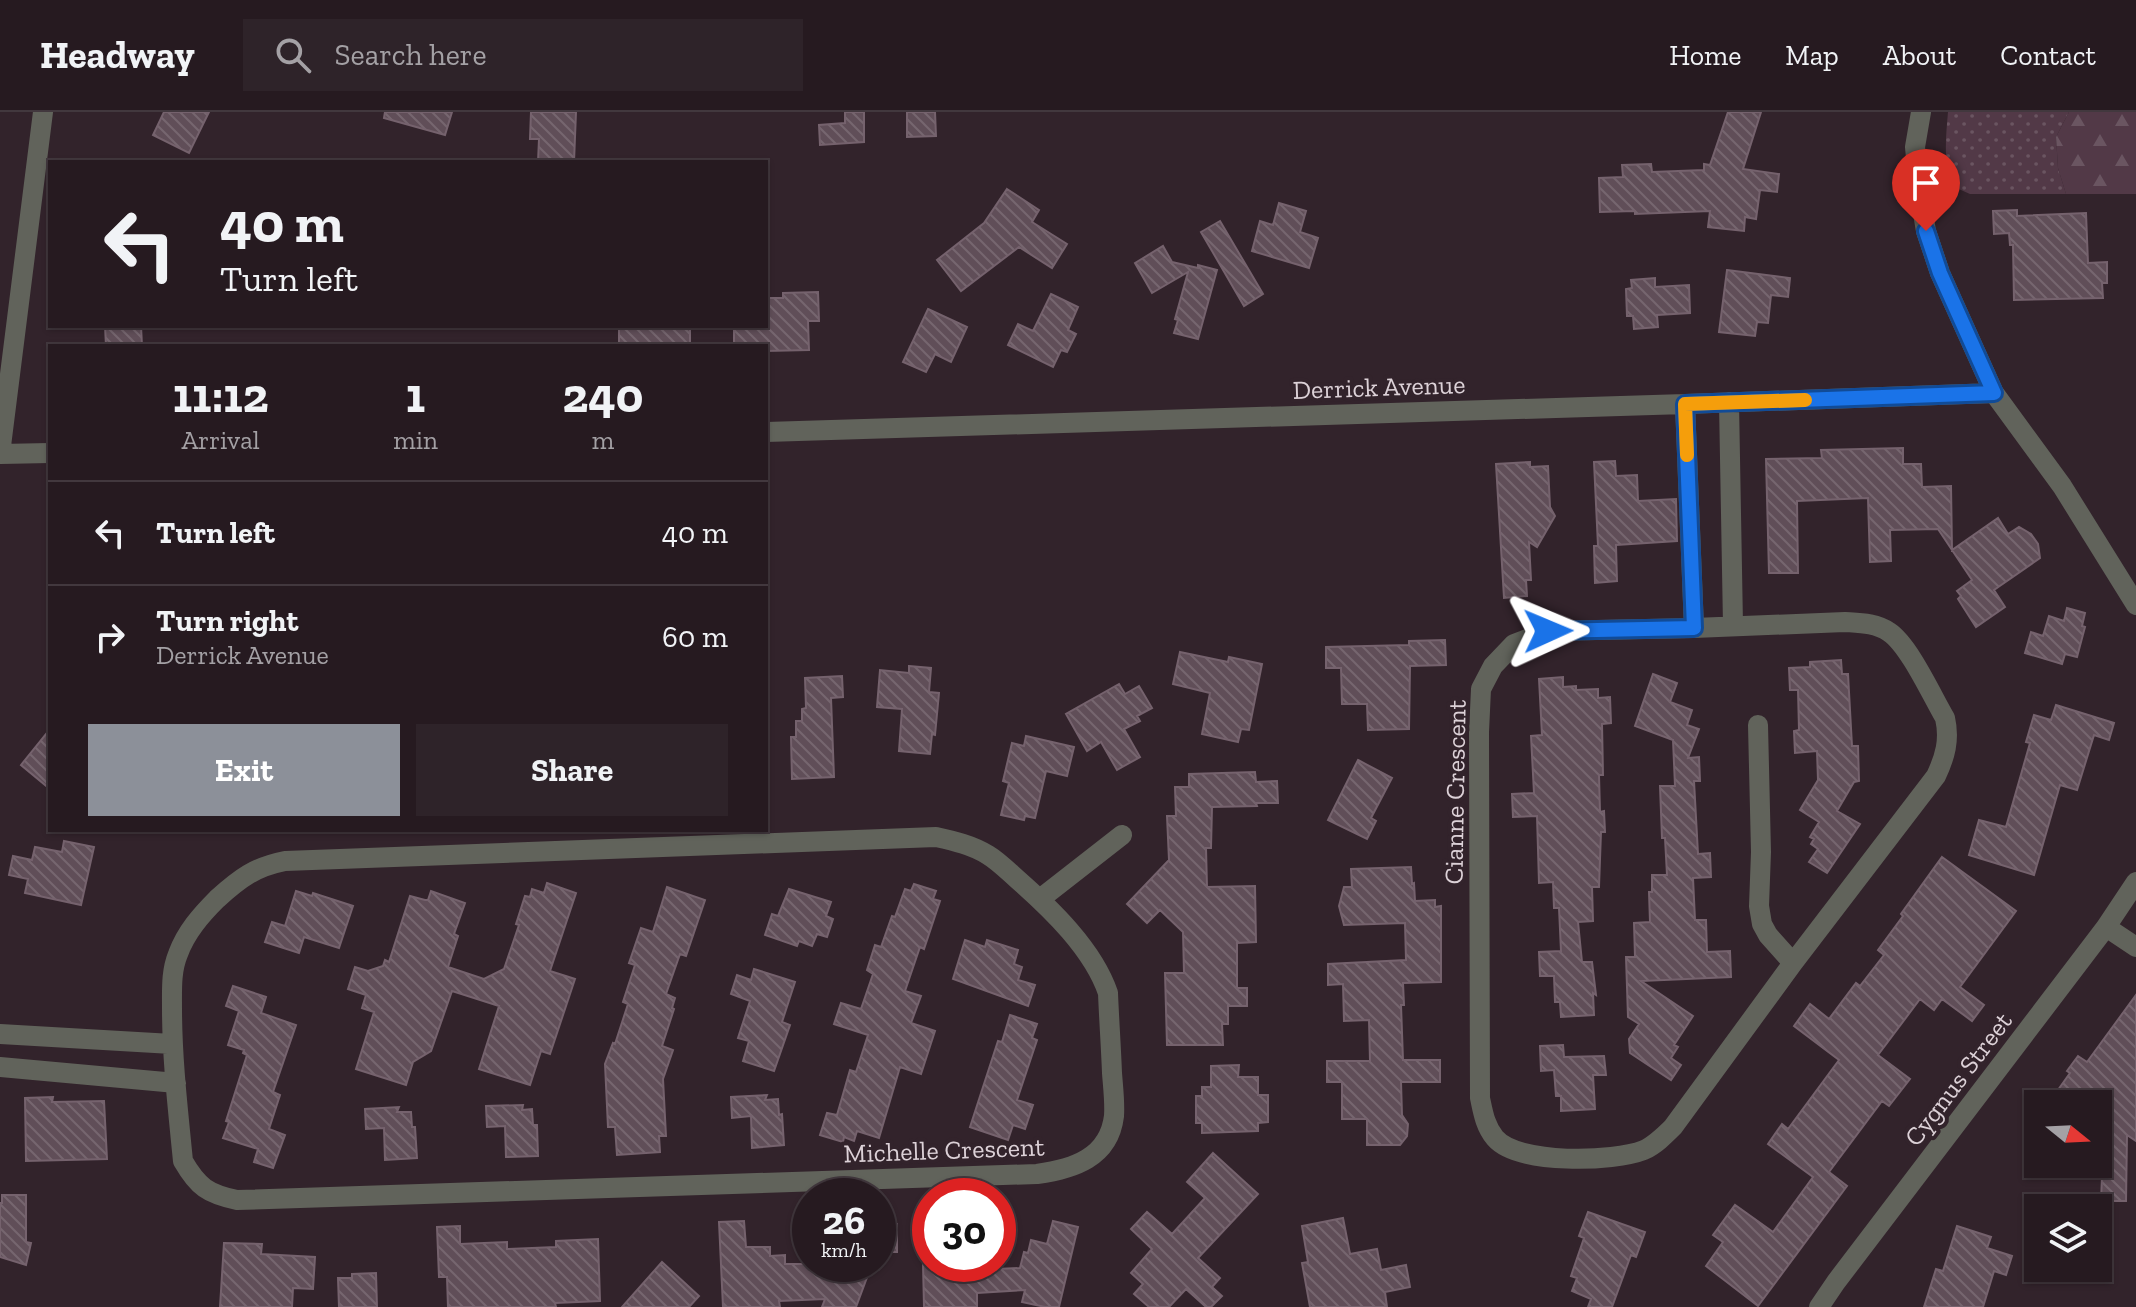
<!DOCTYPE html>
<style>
:root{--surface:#261a20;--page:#2e2329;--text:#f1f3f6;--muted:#a4a1a5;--line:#42383e;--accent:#8c9099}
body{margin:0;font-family:"Zilla Slab",serif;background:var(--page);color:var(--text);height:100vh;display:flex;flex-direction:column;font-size:30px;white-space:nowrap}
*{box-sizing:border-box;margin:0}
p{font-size:26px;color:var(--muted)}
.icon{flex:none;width:44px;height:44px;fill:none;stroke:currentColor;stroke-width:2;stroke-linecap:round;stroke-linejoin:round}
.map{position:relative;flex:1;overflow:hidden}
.details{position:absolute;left:48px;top:232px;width:720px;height:488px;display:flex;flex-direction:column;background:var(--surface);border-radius:0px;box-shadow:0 2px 6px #0004,0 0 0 2px var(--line)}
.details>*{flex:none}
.guide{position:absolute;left:48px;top:48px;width:720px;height:168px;border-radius:0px;box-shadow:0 2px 6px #0004,0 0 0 2px var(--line);background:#261a20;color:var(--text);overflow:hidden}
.needle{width:52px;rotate:108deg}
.tools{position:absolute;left:2024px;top:978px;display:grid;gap:16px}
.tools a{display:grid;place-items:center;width:88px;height:88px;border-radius:0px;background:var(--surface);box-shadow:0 2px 6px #0004,0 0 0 2px var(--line);font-size:40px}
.speed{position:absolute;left:792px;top:1066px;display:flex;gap:16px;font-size:40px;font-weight:700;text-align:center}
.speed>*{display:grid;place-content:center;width:104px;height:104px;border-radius:50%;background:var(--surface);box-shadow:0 2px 6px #0004,0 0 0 2px var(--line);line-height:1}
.speed small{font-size:20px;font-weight:400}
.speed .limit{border:12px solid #d22;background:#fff;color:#111}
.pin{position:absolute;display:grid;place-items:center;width:68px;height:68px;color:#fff;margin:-82px -34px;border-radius:50% 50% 50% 0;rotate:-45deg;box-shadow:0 0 8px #0007}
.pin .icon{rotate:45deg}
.me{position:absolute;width:88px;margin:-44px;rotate:89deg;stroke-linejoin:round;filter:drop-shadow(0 0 6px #0008)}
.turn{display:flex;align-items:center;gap:28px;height:168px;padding:0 40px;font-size:36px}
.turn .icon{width:104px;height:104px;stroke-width:2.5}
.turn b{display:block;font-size:56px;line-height:68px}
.eta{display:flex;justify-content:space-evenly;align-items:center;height:136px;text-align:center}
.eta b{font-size:48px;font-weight:700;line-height:56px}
.cta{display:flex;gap:16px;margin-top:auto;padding:16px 40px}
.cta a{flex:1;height:92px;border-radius:0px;background:var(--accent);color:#fff;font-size:32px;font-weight:700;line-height:92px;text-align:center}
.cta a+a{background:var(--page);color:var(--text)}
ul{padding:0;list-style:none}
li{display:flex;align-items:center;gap:24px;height:104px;padding:0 40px;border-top:2px solid var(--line)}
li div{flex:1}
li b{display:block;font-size:30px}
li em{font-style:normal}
header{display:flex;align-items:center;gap:48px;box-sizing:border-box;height:112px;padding:0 40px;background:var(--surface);border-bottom:2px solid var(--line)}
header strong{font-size:38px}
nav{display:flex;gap:44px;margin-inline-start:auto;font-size:28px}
.search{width:560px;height:72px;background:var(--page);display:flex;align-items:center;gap:20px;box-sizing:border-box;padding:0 28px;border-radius:0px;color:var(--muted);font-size:30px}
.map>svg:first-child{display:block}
.grass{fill:url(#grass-dots)}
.forest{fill:url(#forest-firs)}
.building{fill:url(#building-back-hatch);stroke:#75626d;stroke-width:2}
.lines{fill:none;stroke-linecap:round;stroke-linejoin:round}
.minor{stroke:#61635b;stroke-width:20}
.route-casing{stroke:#114b97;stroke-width:20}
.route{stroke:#1a73e8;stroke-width:14}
.slow{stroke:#f59e0b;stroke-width:14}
.labels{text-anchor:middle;stroke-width:8;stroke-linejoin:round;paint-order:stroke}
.street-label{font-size:26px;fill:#dcd1d7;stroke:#32232b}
</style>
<header>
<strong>Headway</strong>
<div class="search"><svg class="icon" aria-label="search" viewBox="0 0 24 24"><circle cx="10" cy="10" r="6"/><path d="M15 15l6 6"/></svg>Search here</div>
<nav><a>Home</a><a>Map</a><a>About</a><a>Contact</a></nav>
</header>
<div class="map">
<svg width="2136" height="1195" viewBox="0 0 2136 1195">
<defs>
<pattern id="grass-dots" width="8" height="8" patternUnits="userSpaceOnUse" patternTransform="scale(2)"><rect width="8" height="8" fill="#523947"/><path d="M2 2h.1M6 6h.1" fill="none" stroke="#6a5561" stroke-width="1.8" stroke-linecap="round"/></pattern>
<pattern id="forest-firs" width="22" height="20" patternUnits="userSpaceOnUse" patternTransform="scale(2)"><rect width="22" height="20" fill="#523947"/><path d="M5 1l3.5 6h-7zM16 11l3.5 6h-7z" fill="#6a5561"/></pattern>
<pattern id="building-back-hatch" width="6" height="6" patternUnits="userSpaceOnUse" patternTransform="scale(2)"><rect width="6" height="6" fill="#604e58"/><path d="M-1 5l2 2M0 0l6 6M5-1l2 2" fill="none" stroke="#76666f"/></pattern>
</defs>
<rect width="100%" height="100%" fill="#32232b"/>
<path class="grass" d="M1948,0h121l-13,25 2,31 8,26h-96l-18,-8c-9,-23 -6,-50 -4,-74z"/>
<path class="forest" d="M2069,0h67v82h-70l-8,-26 -2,-31z"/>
<path class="building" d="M164,0h45l-20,41 -36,-18z
M385,0h67l-7,23 -61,-17z
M531,0h45l-2,50h-36l1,-23h-9z
M845,0h19v30l-44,3 -1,-20 26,-2z
M907,0h28l1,24 -29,1z
M1728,0h33l-18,57 36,5 -2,18 -17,-2 -4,29 -11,-2 -1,14 -36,-4 2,-16 -75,3v-3l-35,1 -1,-34 24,-1 -1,-12 29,-1 1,8 52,-2v-6l6,1z
M1007,77l32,21 -7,12 35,22 -15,24 -33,-21 -58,44 -24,-31 47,-37z
M1279,91l27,8 -6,21 18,6 -9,30 -57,-17 8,-30 13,4z
M2017,98v6l69,-3 2,50 19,-1v21h-5l1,15 -89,2 -1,-55h-3l-1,-12 -15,1 -1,-23z
M1220,109l43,73 -19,12 -43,-74z
M1163,134l9,16 26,6v-3l19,5 -19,69 -24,-6 4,-13 -3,-1 13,-47 -36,21 -17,-30z
M1727,158l63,8 -2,19 -17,-2 -3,28 -11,-1 -2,14 -36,-4z
M1655,166v9l34,-2 1,28 -33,2 1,12 -24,2 -1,-13h-6l-1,-27 6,-1 -1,-8z
M818,180l1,29h-11l1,29 -43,1v-5h-32v-20h32v-28h17v-5z
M1051,182l27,13 -10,23 8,4 -9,18 -6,-2 -8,17 -45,-22 10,-21 15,7z
M928,197l39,18 -16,35 -16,-8 -9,18 -23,-10z
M105,214h36l1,20h-36z
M619,214h71v20h-71z
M1903,336v16h18l1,23 29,-1 1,64 46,-32 10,16 11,-7 12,7 7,10 2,14 -46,32 11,17 -29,20 -18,-28 3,-3 -4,-5 15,-11 -34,-51 -48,1 1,31 -21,1 -2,-64 -71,3 1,72h-29l-3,-114 56,-1 -1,-8z
M1615,349l1,15 21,-1 1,26 38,-2 1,42 -61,4 1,36 -22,2 -1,-37h4l-4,-84z
M1530,350v5l18,-1 2,41 5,9 -18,31 -8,-5 2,38h-5l1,16 -23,2 -8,-134z
M2067,496l18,5 -3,13 3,1 -8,30 -12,-3 -3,10 -37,-11 6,-21 12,4 6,-20 15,5z
M1445,528l1,25 -36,1 -1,63 -41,1 -1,-26h-25l-1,-36h-15v-21l83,-2v-4z
M1180,540l48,10 1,-5 33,7 -13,66 -8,-1 -3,13 -36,-8 8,-41 -37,-9z
M1841,548l1,14h6l4,72h6l1,35 -5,1 -17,29 23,13 -33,49 -18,-11 9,-13 -7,-5 3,-5 -4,-2 9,-15 -19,-12 18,-30 -1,-29 -22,2 -1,-22 5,-1 -1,-40h-8l-1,-22 21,-1v-5z
M909,554l22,2 -2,24 10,1 -4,42 -3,-1 -2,20 -31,-3 3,-42 -25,-2 3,-37 29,3z
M1653,562l24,9 -7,19 22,8 -5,15 12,4 -11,29 11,-1 1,24h-6l4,73 12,-1 1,24 -18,1 2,42h11l1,32 23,-1 1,26 -90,4 52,35 -19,29 4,2 -7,11 10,7 -10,15 -41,-27 -1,-14 10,-15 -11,-7 -2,-60h9l-1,-34 16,-1 -1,-30h3v-17h15l-2,-37h-3l-2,-52h15l-2,-46 -38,-14z
M842,564l1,21 -12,1 3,79 -42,2 -1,-42h5v-16h6v-12l4,-1 -1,-30z
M1563,565v10l13,-1v4l22,-1v9l12,-1 1,26 -9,1 1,51h-4l1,37 4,-1 1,21h-4l-2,55h-7l1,34 -15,1 4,40h10l4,33 -3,-2 1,22 -33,2 -1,-15h-5l-1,-26h-14l-1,-24 22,-1 -2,-43h-5l-1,-26 -14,1 -2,-67 -24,1 -1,-23 22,-1 -3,-57 11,-1 -3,-56z
M1119,572l6,10 14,-8 13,22 -15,8 3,5 -16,8 16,28 -23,13 -16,-28 -14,9 -21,-37z
M2056,593l58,18 -5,17 -15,-5 -17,55 -17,-5 -26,90 -65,-20 10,-35 27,7 24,-84 -4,-1 8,-27 17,5z
M50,617v60l-29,-24z
M1026,624l48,11 -7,29 -21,-5 -11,47 -10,-2 -1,4 -23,-5 8,-32 -6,-2 9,-38 12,3z
M1358,648l34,18 -21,40 5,3 -9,18 -39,-19z
M1255,660l1,10 21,-1 1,22h-22l1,3 -45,1 -1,41h-5l1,39 48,-1 1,56 -19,1v45h10v18h-19v18h-6l1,21h-56l-2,-72h19l-1,-41 -23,-22 -13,13 -20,-19 42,-44 -2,-44h9l-1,-29h14v-13z
M64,729l30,6 -13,58 -56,-12 3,-14 -19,-4 4,-19 19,4 3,-13 27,5z
M1942,745l74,54 -56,76 24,18 -12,16 -30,-22 -8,11 -14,-11 -42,56 32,24 -21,27 -7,-5 -53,71 18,14 -89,120 -52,-40 17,-24 -10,-7 22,-30 38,27 40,-55 -45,-33 14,-20 6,5 51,-69 -45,-34 16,-22 19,15 27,-36 4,3 24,-31 -6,-5 25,-34 -2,-2z
M1411,755l1,17 2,-1 1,18 20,-1v7l6,-1v76l-38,1 1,22h-3l2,55h37v22h-39l1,33 6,9 -1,12 -7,9h-33v-26h-25v-37h-15v-21h43l-1,-41 -25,1 -1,-37 -15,1v-21l78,-4 -1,-37 -61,2 -5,-19 5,-19h8l-1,-18z
M547,771l29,10 -26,78 25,8 -25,75 -9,-3 -11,34 -51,-16 20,-63 -47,-15 -21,60 -18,11 -7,23 -50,-16 18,-57 -12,-4 4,-13 -18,-6 7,-22 13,4 15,-5 2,-6 4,2 21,-66 15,4h3l3,-9 34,12 -11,31 4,2 -10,31 36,12 20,-10 15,-44 -3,-1 9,-28 5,1 2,-8 12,4z
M914,772l22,7 -3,8 7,2 -16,48 -4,-2 -15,44 16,5 -10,27 24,8 -14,43 -21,-7 -21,71 -22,-7 -3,10 -10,-4 -1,5 -23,-7 7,-22 10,2 13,-45 6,2 12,-37 -34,-11 7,-21 20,6 12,-35 -6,-4 8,-25 6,2 11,-31 3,1 10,-28 6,2z
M667,775l38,13 -19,56 -6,-2 -14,40 9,4 -3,10 2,1 -12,37 11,4 -10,29 3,57h-7l1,16 -43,3 -2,-28h-7l-3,-63 8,-21 2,1 13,-40 -5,-2 12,-37 -6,-2 12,-35 12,4z
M789,777l42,13 -5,14 7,3 -6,18 -10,-3 -5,12 -13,-5 -2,5 -32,-11 7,-21 6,2z
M296,779l16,5 1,-3 40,13 -14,42 -35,-11 -5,16 -34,-11 7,-20 13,4z
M965,828l20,7 2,-7 31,10 -4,14 8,3 -4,13 17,5 -7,21 -75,-27z
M754,857l41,13 -13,40 8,3 -16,46 -31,-10 6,-20 -11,-3 12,-37 -19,-7 6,-19 14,5z
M233,874l33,11 -5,16 35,12 -23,67 7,3 -11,34 16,6 -12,33 -19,-6 4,-13 -35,-11 6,-16 -3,-1 21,-66 -4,-2 1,-3 -16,-5 11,-34 -13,-5z
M2136,883v146l-9,-6 -1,66h-25l1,-24h-4v-73h-50l22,-31 -3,-2 11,-15 9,6z
M1010,903l27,9 -5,14 5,2 -20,60 16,5 -8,24 -12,-4 -5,15 -38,-13 28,-86 4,1z
M1563,933l1,12 40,-1 2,19h-13l2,34 -34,2v-15h-5l-2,-26 -13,1 -1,-25z
M1239,953l-1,12h20v18h10v27l-10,1v8l-56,2v-10h-6v-27h6v-9h9v-21z
M767,983l-2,5 13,-1 1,16 3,-1 2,31 -32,3 -1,-32 -19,2 -1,-21z
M53,985l-1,5 52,-1 3,58 -81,2 -1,-63z
M523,993l-1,5 10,-1 1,16h4l1,31 -32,1 -1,-31 -18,1 -1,-21z
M399,995l-2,5h14l1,15h3l2,31 -32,2 -1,-32 -18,1 -1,-20z
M1213,1041l45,41 -60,64 22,20 -8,9 10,9 -11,11h-5l-20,-18 -17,18h-20l-15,-13 9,-10 -12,-11 21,-24 -21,-20 16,-17 25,22 33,-36 -18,-16z
M2,1083h24v47l5,1 -5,22 -26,-8v-54h2z
M1588,1100l57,20 -9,25 -5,-2 -19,52h-24l3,-8 -19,-8 5,-13 -6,-2 13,-38 -5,-2z
M1343,1106l7,36 27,-5 4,21 25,-5 4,22 -25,5 2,15h-77l-8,-44 6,-1 -6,-36z
M744,1109l2,26h24v9l15,-1v9h87l-16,43h-34l3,-8 -46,2 1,6h-57l-4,-85z
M1053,1109l25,6 -19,80h-14l-23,-5 3,-12 -48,3v14h-53l-1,-43h28l1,7 68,-3 4,-16 4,1 3,-13 16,4z
M878,1112h19v28h-19z
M460,1114v18l47,-2v7l49,-2v-6l42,-2 2,62 -45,2 1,4h-108l-1,-30h-8l-2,-50z
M1957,1114l34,11 -4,11 25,8 -6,19 -12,-4 -11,36h-59l12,-38 7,2z
M224,1131l38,1 -1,10 54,3 -2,32 -20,-1 -1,19h-72z
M662,1150l37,34 -10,11h-67z
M376,1161l1,34h-38l-1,-29h14v-4z"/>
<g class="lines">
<path class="minor" d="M1921,0l-6,35 4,42 7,42 14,42 54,120 68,93 74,119
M1729,290l4,223
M1685,292l9,224
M766,320l919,-28 309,-11
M0,342l43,-342
M0,342l50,-1
M1845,510c15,1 31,1 44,10 20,13 43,64 56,86 5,22 0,39 -9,58l-143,187 -120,164c-9,9 -18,18 -29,23 -30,12 -126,15 -149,-12 -10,-12 -12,-26 -15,-40l-1,-366 2,-43 12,-23 21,-22 34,-13 146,-3z
M1758,613l3,127 -2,54 3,18 6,11 25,28
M936,725c18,4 36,8 52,18 10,6 20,16 29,24 34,30 76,70 91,114 1,26 3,53 4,80 1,14 3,29 2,43 -5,42 -41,53 -77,58l-800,26c-29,-6 -39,-13 -54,-39 -5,-51 -11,-102 -11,-153 0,-19 -1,-37 6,-54 8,-22 23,-39 39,-55 23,-21 38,-32 68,-38z
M1040,787l82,-64
M2106,815l30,20
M0,922l172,10
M0,955l176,16
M1819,1195l17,-25 270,-355 30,-45"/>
</g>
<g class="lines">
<g class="route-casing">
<path id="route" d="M1548,519l146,-3 -9,-224 309,-11 -54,-120 -14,-42"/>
</g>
<use href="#route" class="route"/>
<path class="slow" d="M1687,343l-2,-51 120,-4"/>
</g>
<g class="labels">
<g class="street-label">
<text transform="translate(1379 275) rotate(-2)" y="9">Derrick Avenue</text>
<text transform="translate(1455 680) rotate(-89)" y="9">Cianne Crescent</text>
<text transform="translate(1958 967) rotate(-53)" y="9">Cygnus Street</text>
<text transform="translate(944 1038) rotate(-2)" y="9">Michelle Crescent</text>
</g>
</g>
</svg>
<div class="tools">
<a><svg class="needle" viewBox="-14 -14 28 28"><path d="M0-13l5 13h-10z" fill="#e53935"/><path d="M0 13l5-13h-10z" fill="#a4a1a5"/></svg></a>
<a><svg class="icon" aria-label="layers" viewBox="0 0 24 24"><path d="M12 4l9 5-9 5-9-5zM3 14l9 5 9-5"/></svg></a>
</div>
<div class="speed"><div>26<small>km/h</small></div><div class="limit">30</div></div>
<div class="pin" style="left:1926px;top:119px;background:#d93025"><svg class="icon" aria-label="arrive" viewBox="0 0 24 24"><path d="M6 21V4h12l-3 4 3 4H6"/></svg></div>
<svg class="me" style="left:1548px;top:519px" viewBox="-20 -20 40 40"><path d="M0-17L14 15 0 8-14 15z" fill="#1a73e8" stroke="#fff" stroke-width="4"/></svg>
<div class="guide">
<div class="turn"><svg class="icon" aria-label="left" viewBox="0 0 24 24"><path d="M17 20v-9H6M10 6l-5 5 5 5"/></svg><div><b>40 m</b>Turn left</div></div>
</div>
<section class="details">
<div class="eta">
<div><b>11:12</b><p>Arrival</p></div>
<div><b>1</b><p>min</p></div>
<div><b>240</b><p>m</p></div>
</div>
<ul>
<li><svg class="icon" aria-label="left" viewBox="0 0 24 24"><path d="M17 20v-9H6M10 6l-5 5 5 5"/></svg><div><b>Turn left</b></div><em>40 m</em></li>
<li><svg class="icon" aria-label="right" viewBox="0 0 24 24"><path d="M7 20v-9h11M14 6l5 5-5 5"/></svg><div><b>Turn right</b><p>Derrick Avenue</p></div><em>60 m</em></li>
</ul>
<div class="cta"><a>Exit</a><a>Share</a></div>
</section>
</div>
